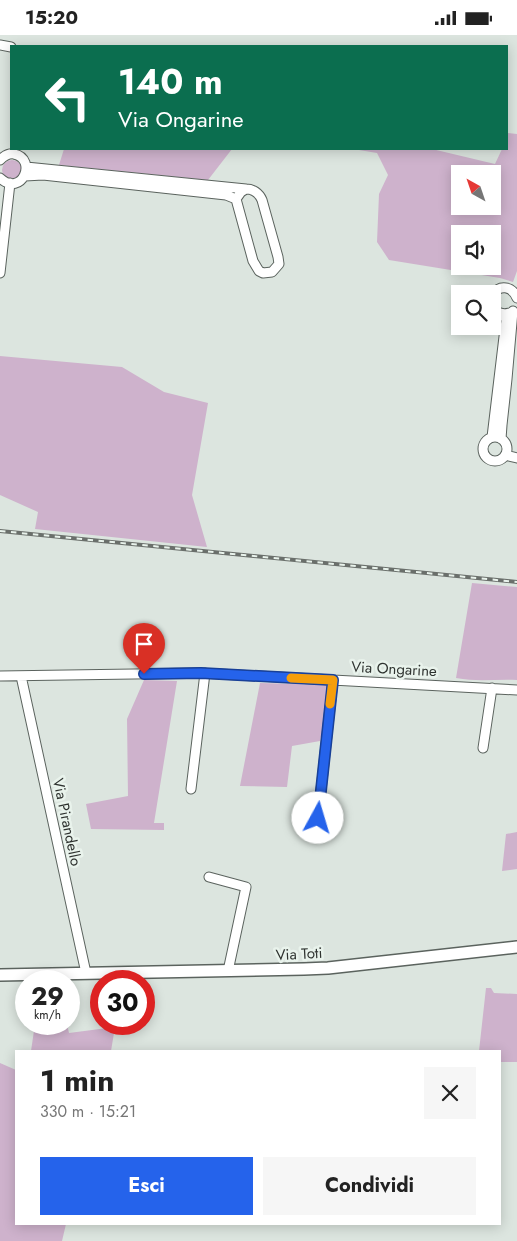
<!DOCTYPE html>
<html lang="it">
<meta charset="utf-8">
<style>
:root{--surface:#fff;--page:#f6f6f6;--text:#222;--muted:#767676;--accent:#2563eb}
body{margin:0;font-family:Jost,sans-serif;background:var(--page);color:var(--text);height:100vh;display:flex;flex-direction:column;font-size:19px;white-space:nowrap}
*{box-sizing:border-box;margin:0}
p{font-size:16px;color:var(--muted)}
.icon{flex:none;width:28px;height:28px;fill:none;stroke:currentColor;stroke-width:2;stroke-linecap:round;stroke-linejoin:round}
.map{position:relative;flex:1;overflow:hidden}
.sheet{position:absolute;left:15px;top:1015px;width:486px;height:175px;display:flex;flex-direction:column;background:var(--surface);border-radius:0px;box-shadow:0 2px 12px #0003}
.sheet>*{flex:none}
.hud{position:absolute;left:10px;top:10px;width:498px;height:105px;border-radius:0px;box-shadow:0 2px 12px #0003;background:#0b6e4f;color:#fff;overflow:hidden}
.needle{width:32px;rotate:320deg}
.controls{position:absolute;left:451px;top:130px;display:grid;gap:10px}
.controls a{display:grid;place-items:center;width:50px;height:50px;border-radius:0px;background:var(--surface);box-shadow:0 2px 12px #0003;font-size:25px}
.speed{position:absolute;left:15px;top:935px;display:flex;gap:10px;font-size:25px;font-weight:700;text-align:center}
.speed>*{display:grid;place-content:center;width:65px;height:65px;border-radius:50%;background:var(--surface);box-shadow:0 2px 12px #0003;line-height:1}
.speed small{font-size:12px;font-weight:400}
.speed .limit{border:8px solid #d22;background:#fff;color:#111}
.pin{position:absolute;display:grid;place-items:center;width:42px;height:42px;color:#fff;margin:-51px -21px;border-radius:50% 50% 50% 0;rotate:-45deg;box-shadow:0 0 5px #0007}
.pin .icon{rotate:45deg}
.me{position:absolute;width:55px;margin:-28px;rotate:6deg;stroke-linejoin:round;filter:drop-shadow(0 0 4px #0008)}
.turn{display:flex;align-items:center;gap:18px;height:105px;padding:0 25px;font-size:22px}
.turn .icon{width:65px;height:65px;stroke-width:2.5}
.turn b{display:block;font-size:35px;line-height:42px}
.round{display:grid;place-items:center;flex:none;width:52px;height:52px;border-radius:0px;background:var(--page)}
.head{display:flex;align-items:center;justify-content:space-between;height:85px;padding:0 25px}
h1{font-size:30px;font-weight:700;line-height:38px}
.button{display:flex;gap:10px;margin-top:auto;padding:10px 25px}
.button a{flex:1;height:58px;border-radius:0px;background:var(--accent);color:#fff;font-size:20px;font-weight:700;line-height:58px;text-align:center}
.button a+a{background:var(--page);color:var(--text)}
.status{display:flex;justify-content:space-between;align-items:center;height:35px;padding:0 25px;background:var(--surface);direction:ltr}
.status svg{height:14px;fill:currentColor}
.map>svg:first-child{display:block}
.green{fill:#ceb2cc;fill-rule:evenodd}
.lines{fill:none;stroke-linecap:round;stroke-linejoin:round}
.minor-casing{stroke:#5b635e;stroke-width:11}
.major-casing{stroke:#5b635e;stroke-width:14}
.minor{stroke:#fff;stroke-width:9}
.major{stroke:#fff;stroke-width:11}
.rail-casing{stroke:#6a6f6b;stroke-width:4}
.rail{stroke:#e9f3ec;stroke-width:2;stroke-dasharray:5.5;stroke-linecap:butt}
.route-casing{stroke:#184099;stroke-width:12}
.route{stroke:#2563eb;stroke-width:9}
.slow{stroke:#f59e0b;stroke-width:9}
.labels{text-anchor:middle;stroke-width:5;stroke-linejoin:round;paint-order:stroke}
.street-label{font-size:15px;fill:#2f3330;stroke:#e9f3ec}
</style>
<div class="status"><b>15:20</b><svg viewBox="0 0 49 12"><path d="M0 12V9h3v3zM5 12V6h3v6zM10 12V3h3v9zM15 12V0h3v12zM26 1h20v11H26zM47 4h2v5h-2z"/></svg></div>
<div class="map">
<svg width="517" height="1206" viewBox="0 0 517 1206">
<rect width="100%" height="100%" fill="#dce5df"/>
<path class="green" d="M508,98l9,1v137l-4,11 -13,-4 -111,-18 -12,-18 2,-48 9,-19 -11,-22 -24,-4h79l63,15 7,-15h4v-12zM460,139h32v32h-32zM460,199h32v32h-32z
M64,114h168l-24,31 -149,-15z
M2 135a10 10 0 1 1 20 0a10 10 0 1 1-20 0Z
M0,321l122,11 42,25 44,11 -16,92 15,52 -172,-18 3,-17 -38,-17z
M472,548l45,4v93c-21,-1 -40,2 -61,-2z
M144,645l33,1 -23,142h10v7l-73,-1 -5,-25 42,-8 -1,-77z
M260,648l72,2 -12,56 -28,5 -5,41 -47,-1z
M517,797v37l-15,2 4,-37z
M486,953h5l3,5 23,1v68h-17v-11h-21z
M35,989h32l2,9 46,-6 -4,24h-80z
M0,1028l16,7v154h50l-4,17h-62z"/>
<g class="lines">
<g class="minor-casing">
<path id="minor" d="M0,10l11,2
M0,125c4,-4 8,-7 14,-6 24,5 8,44 -14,24
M26,132l220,22
M25,141l18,-1 183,20 10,4
M246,154c7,0 13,4 16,11l16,57 1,7 -7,8 -9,1 -4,-2 -6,-10 -17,-62 5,-7z
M0,238l10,-90
M492,260c8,-11 20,-9 25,3
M492,271c4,7 10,9 17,7
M492,402l14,-117 -3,-6
M483 414a12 12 0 1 1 24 0a12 12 0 1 1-24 0Z
M501,404l1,-14 5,-46 6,-68
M505,420l12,3
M0,641l201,-3 316,17
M21,641l65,297
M483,713l9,-60
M191,754l14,-116
M318,783l15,-138
M209,842l37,10 -18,84"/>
</g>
<g class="major-casing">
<path id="major" d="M0,940l304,-6 24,-1 189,-21"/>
</g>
<use href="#minor" class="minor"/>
<use href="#major" class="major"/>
<g class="rail-casing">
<path id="rail" d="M0,496l517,51"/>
</g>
<use href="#rail" class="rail"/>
</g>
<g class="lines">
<g class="route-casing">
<path id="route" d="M144,639l57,-1 132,7 -15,138"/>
</g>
<use href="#route" class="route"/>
<path class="slow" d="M291,643l42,2 -3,24"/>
</g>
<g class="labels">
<g class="street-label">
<text transform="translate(394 634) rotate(3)" y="5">Via Ongarine</text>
<text transform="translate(67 787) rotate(78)" y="5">Via Pirandello</text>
<text transform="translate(299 919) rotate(-3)" y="5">Via Toti</text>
</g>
</g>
</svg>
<div class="controls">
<a><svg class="needle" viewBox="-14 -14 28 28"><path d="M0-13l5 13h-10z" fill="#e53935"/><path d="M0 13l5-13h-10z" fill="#767676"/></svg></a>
<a><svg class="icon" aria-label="sound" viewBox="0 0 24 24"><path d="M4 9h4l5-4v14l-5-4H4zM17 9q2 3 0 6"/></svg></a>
<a><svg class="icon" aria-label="search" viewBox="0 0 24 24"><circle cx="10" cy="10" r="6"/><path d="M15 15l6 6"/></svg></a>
</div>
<div class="speed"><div>29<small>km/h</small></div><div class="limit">30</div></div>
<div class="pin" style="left:144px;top:639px;background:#d93025"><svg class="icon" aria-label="arrive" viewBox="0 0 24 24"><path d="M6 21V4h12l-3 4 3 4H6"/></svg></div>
<svg class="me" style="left:318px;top:783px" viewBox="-20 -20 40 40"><circle r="19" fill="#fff"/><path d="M0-13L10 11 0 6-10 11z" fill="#2563eb"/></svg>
<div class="hud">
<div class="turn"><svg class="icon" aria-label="left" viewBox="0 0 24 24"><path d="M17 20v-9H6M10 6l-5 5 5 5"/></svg><div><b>140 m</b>Via Ongarine</div></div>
</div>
<section class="sheet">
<div class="head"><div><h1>1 min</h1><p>330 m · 15:21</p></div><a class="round"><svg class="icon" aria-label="close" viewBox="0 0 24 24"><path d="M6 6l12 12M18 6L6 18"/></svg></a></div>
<div class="button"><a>Esci</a><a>Condividi</a></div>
</section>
</div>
